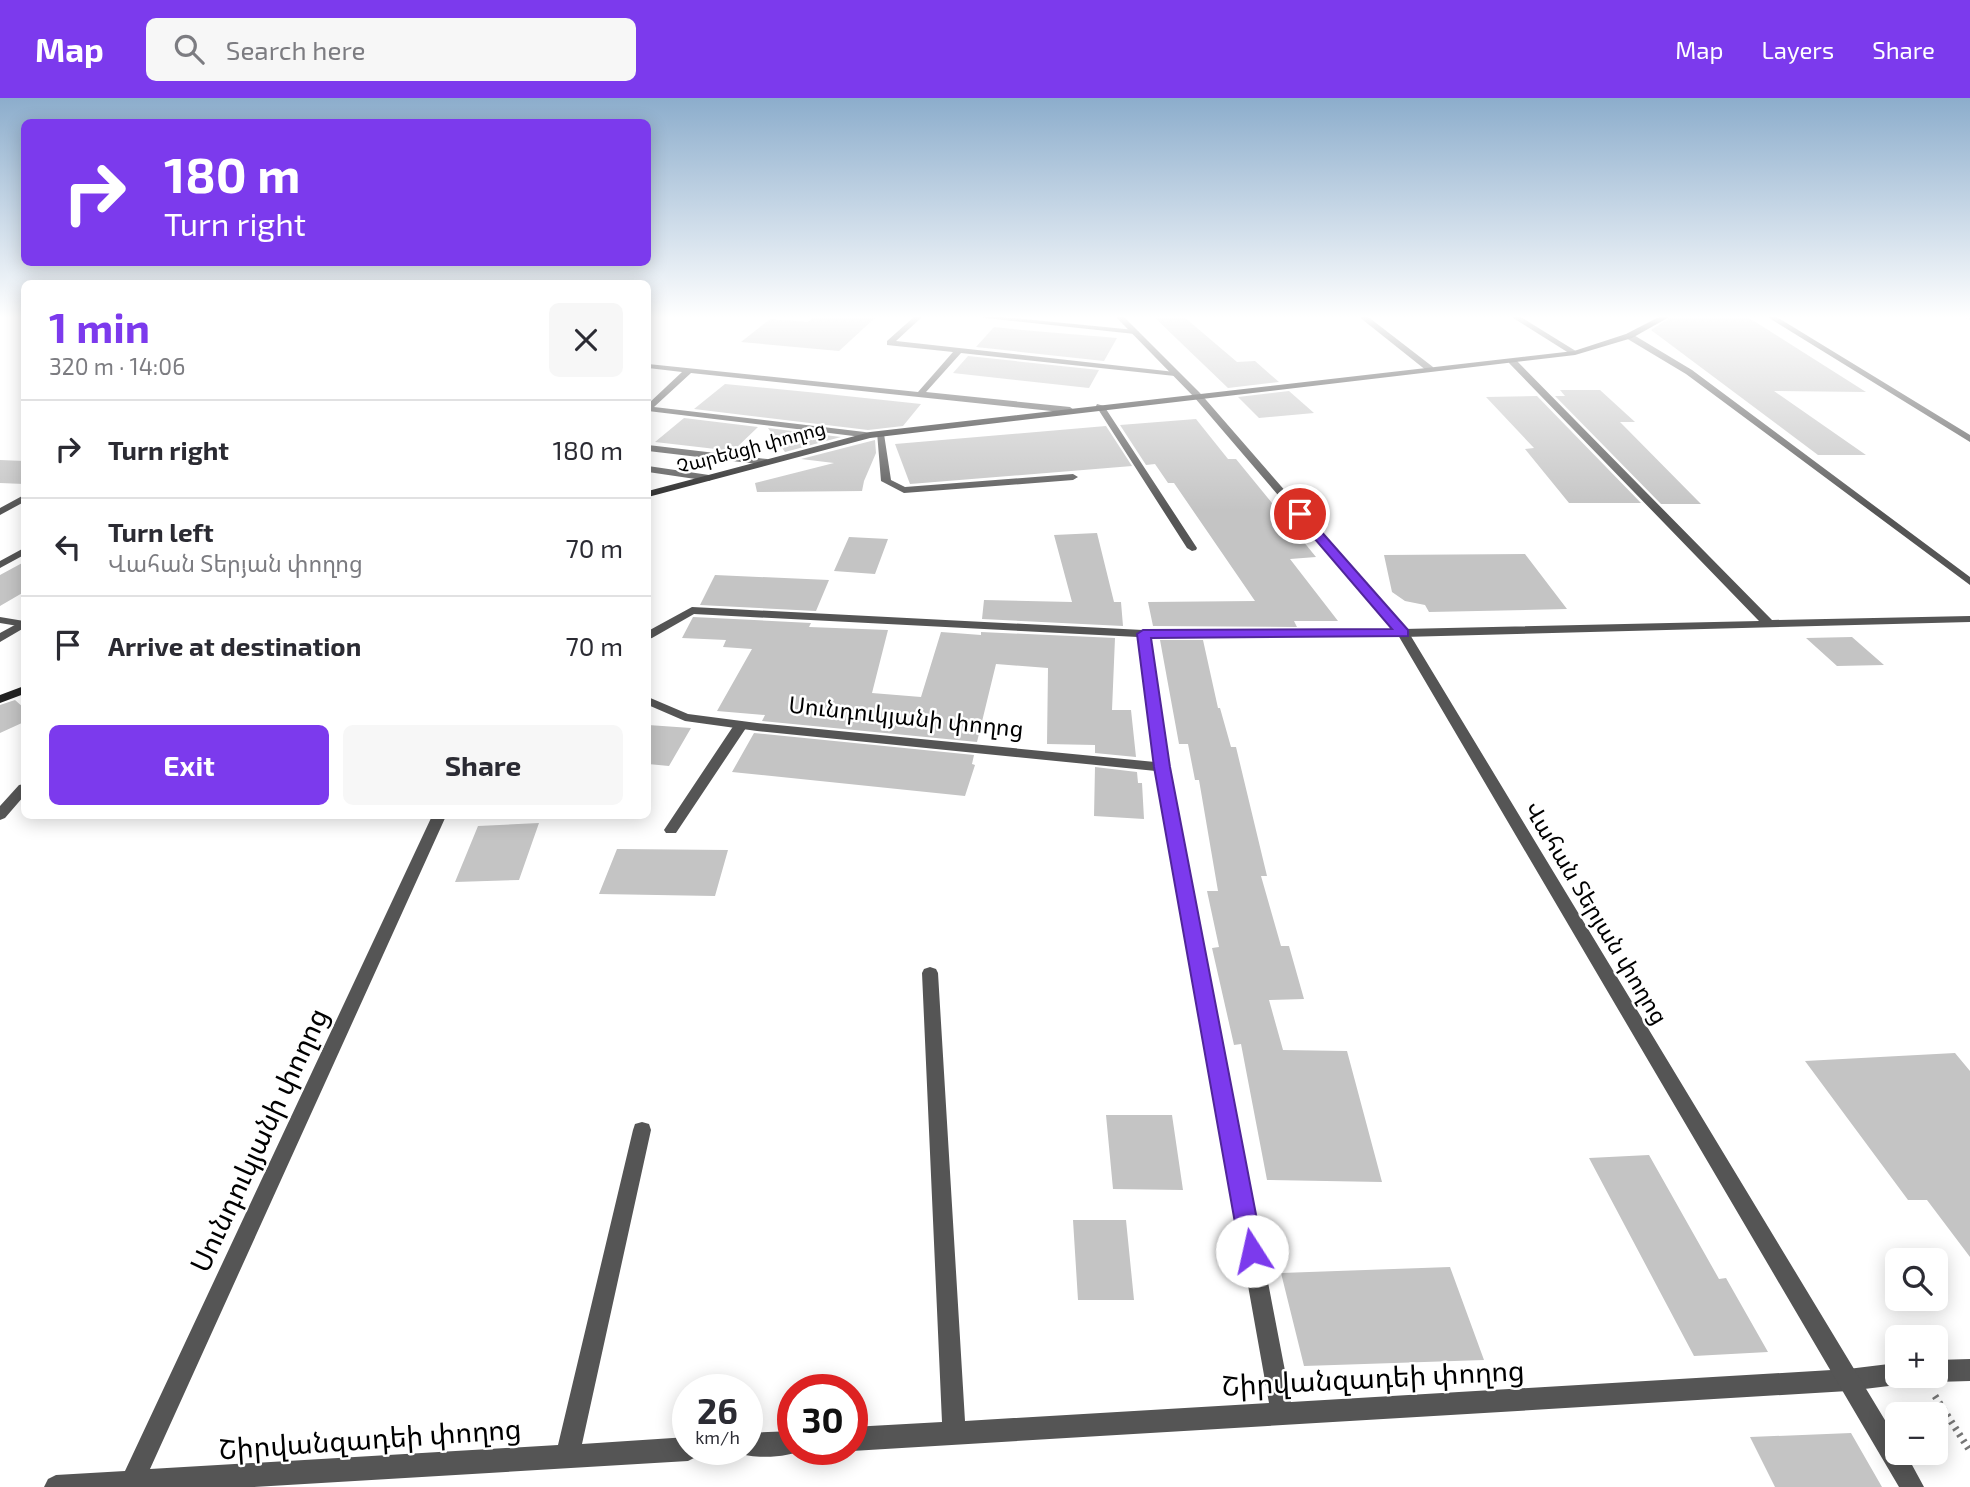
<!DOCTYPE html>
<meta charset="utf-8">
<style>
:root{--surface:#fff;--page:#f7f7f7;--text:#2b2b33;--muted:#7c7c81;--line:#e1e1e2;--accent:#7c3aed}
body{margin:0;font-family:"Exo 2","Noto Sans Armenian",sans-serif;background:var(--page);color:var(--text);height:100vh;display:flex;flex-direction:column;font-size:26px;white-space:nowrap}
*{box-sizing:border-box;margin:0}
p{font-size:23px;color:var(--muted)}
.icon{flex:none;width:38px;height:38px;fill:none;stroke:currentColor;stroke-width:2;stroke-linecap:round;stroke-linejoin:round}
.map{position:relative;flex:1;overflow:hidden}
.details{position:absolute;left:21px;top:182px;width:630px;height:539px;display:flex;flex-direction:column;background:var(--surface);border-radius:10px;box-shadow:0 4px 18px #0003}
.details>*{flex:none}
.hud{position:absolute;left:21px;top:21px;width:630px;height:147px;border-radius:10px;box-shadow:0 4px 18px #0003;background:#7c3aed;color:#fff;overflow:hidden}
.buttons{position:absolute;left:1885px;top:1150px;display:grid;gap:14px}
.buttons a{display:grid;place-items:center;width:63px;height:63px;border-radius:10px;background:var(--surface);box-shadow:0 4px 18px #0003;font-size:35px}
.speed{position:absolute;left:672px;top:1276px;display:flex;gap:14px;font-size:35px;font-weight:700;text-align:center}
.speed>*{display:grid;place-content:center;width:91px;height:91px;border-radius:50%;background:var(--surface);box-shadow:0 4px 18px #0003;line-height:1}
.speed small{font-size:18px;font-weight:400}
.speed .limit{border:10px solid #d22;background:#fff;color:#111}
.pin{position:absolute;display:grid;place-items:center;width:60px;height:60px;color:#fff;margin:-30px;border:4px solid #fff;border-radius:50%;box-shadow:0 2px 7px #0007}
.me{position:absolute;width:77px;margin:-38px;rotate:350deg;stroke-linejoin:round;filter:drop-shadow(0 0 5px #0008)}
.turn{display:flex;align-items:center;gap:24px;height:147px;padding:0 28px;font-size:32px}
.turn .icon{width:91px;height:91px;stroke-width:2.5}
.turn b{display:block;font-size:49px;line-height:60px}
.round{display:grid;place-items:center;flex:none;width:74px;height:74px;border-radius:10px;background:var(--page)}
.overview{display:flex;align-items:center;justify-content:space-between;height:119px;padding:0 28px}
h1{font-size:42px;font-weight:700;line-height:52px;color:var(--accent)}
.cta{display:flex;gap:14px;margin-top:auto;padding:14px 28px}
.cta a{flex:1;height:80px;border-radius:10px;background:var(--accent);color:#fff;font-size:28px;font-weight:700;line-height:80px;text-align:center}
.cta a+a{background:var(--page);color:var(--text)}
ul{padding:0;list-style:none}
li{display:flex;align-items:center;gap:21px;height:98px;padding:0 28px;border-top:2px solid var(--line)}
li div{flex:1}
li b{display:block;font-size:26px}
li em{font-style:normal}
header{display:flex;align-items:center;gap:42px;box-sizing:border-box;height:98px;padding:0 35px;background:var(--accent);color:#fff}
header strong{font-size:33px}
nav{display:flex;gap:38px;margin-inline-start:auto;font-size:24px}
.search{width:490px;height:63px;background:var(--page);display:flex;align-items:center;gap:18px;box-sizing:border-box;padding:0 24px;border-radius:10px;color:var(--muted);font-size:26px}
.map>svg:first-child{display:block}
.building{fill:#c4c4c4}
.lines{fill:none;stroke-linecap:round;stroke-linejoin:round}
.path-far1{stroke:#777;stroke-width:2.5;stroke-dasharray:1 2;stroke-linecap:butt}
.path{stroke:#777;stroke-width:7;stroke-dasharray:2.5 5;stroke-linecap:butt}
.service{fill:#555;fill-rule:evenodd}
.minor{fill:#555;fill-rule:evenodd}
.tertiary{fill:#555;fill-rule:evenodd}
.secondary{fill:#222;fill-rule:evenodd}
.route{fill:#7c3aed;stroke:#51269a;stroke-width:2}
.labels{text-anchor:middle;stroke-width:5;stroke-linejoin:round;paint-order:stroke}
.far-street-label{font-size:19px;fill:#000;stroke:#fff}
.street-label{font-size:23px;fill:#000;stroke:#fff}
.near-street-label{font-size:28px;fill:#000;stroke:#fff}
</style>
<header>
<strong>Map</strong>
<div class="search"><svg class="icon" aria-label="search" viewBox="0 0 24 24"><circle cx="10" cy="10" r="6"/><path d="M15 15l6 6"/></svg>Search here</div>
<nav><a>Map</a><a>Layers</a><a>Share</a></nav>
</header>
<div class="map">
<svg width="1970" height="1389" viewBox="0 0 1970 1389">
<rect width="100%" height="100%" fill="#fff"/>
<path class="building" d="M815,218h62l-38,35 -98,-9 29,-23 38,3z
M1153,218h30l54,46 18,-1 24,21 -51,6z
M1673,218h73l120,76 -92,-1 92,64h-48l-167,-125z
M994,229l28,3 95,8 -13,23 -128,-14z
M968,258l131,14 -10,18 -136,-15z
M725,286l93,9 103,11 -18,22 -35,4 -174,-21z
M1560,292h40l35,32h-15l81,82h-40l-106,-108h10z
M1289,293l25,22 -55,5 -21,-21z
M1537,298l104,107h-72l-44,-54 9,-1 -48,-51z
M684,320l74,9 -25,24 -78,-9z
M1196,321l32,40h8l80,98 -26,2 48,62h-44l3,6 -144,-1 -5,-24 107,-1 -81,-118h-6l-13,-19 -9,1 -26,-40z
M1106,328l26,40 -222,18 -15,-40z
M768,330l73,9 -56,15z
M875,342l1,13 -12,28 -2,10 -105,1 -2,-9 79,-20 -33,-4z
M0,362l24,1v23l-24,-1z
M1097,435l17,69h7l2,24 -141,-7 2,-19 88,2 -18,-67z
M849,439l39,2 -13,35 -41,-3z
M1525,456l42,55 -138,3 -4,-7 -20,-4 -13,-9 -8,-37z
M24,464v30l-24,14v-31z
M715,477l114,5 -13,31 -116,-6z
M693,519l118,6 -2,4 79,3 -16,63 49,4 20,-65 40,3v-3l134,6 -3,72h19l5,47 -41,-4v-8l-48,-1 1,-76 -52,-4 -19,78 -215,-21 3,-6 -48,-4 35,-62 -29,-2 3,-7 -44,-2z
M1852,539l32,28 -47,1 -31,-28z
M1160,542h43l15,68h2l11,39h5l31,129h-6l20,70h8l15,53 -35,1 14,50 64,1 35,131 -115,-2 -26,-136 -7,1 -22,-97 7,-1 -12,-56h11l-19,-111h-4l-7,-36h-9z
M15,602l9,8v14l-24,11v-28z
M648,627l43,3 -22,38 -21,-2z
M754,635l220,22 -2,9 3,1 -10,31 -233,-24z
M1095,669l42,5 1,11h4l2,36 -50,-3z
M539,725l-20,57 -64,2 23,-56z
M617,751l111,1 -13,46 -116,-2z
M1955,955l15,18v186l-43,-57h-19l-103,-139z
M1106,1017h66l11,75 -70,-1z
M1649,1057l70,124 7,-1 42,74 -74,4 -105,-198z
M1073,1122h53l8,80h-56z
M1450,1169l34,93 -180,6 -23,-93z
M1851,1335l31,54h-107l-25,-50z"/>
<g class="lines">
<path class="path-far1" d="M1964,218l6,3"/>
<path class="path" d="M1935,1298l35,55"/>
<path class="service" d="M915,218h8l-27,25 279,31 4,2 -4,2 -214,-23 -35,39 144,15 4,3 -4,3 -379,-40 -37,34 219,26 1,2 -4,3 -222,-27v-7l34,-32 -34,-4v-4l270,28 35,-40 -66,-7v-4z
M967,218h27l141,14 4,2 -4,2z
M1358,218h9l66,51v4h-6z
M1097,306l7,2 93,142 -1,2 -4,1 -5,-3 -91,-142z
M877,334l7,2 7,46 14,7 168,-13 5,3 -5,3 -169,13 -23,-12z
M648,347l119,14 5,3 -5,3 -119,-14z
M648,368l61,9 5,3 -5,3 -61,-9z
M24,397v7l-24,13v-7z
M24,450v7l-24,13v-7z
M0,519l24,4v6l-24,-4z
M741,623l7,4 -72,108h-10l-2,-3 72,-108z"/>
<path class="minor" d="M1115,218h8l77,77v4h-6z
M1510,218h9l60,37 -7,2z
M1766,218h9l195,119v7z
M1626,236h6l60,36 278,207v8l-284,-211 -60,-36z
M1509,261h6l257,261 198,-4v6l-567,15h-254l20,130 122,635 557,-33 49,-6v13h11l-3,6 -8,3 -49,6 -996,60 -4,-2h4v-22l90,-5 -20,-449 2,-4 6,-2 6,2 2,4 27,448 304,-18 -113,-632 -399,-40 -72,-10 -37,-16v-8l40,17 69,9 398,39 -17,-125 -444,-23 -42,24 -4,1v-8l44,-24 451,23 260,-1 356,-8 -250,-258z
M24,522v8l-24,14v-9z
M24,686v12l-19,22 -5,2v-14l19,-21z
M432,718h14l-296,653 408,-24 75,-315 2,-6 7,-2 7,2 2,6 -69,314 106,-7v12h12l-4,8 -8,4 -434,26h-210l4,-8 8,-4 69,-4z
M1970,1261v22l-34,1 -8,-3 -1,-3h9v-16z
M793,1333v18h9c-10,9 -50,10 -63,4l-2,-4h10v-16z"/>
<path class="tertiary" d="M1194,295h6l209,240 488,807v12h8l19,35h-25l-501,-852 -204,-238z"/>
<path class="secondary" d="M1661,218h10l-39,22 -57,17 -705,83 -222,59v-6l222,-59 704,-81 52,-17z
M24,588v8l-24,9v-8z"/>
</g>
<linearGradient id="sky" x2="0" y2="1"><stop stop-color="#8cadcc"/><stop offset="0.53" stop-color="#fff"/><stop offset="1" stop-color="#fff" stop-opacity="0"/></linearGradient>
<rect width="1970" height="413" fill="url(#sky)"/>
<path class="route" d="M1300,413l4,1 104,118v6l-257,2 19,129 93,484 -3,8 -8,3 -9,-3 -3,-8 -86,-484 -17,-133 6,-4 249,-1 -96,-112 -2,-3z"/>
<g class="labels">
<g class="far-street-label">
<text transform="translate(751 349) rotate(-15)" y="7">Չարենցի փողոց</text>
</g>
<g class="street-label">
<text transform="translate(906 619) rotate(6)" y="8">Սունդուկյանի փողոց</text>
<text transform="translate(1596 815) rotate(59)" y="8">Վահան Տերյան փողոց</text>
</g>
<g class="near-street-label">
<text transform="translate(259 1042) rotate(-65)" y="10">Սունդուկյանի փողոց</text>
<text transform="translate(1373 1280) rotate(-3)" y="10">Շիրվանզադեի փողոց</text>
<text transform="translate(370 1341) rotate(-4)" y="10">Շիրվանզադեի փողոց</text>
</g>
</g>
</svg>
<div class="buttons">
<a><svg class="icon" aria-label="search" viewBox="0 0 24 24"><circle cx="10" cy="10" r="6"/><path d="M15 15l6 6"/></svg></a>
<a>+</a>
<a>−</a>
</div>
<div class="speed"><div>26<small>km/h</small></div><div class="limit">30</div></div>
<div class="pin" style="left:1300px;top:416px;background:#d93025"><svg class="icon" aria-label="arrive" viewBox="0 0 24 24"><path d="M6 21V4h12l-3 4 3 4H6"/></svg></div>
<svg class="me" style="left:1252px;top:1153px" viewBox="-20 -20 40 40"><circle r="19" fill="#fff"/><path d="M0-13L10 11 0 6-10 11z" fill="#7c3aed"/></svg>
<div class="hud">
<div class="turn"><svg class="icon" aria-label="right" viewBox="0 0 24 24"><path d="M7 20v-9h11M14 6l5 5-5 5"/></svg><div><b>180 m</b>Turn right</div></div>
</div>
<section class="details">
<div class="overview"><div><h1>1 min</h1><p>320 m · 14:06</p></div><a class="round"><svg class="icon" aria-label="close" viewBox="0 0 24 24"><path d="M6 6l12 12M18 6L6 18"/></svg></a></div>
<ul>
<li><svg class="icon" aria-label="right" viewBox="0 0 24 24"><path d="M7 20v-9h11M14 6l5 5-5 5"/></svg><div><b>Turn right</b></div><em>180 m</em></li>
<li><svg class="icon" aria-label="left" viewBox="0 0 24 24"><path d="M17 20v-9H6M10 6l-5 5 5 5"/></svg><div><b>Turn left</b><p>Վահան Տերյան փողոց</p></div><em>70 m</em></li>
<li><svg class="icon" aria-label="arrive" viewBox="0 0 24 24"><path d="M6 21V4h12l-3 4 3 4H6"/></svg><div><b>Arrive at destination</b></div><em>70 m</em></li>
</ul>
<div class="cta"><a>Exit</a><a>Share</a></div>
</section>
</div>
